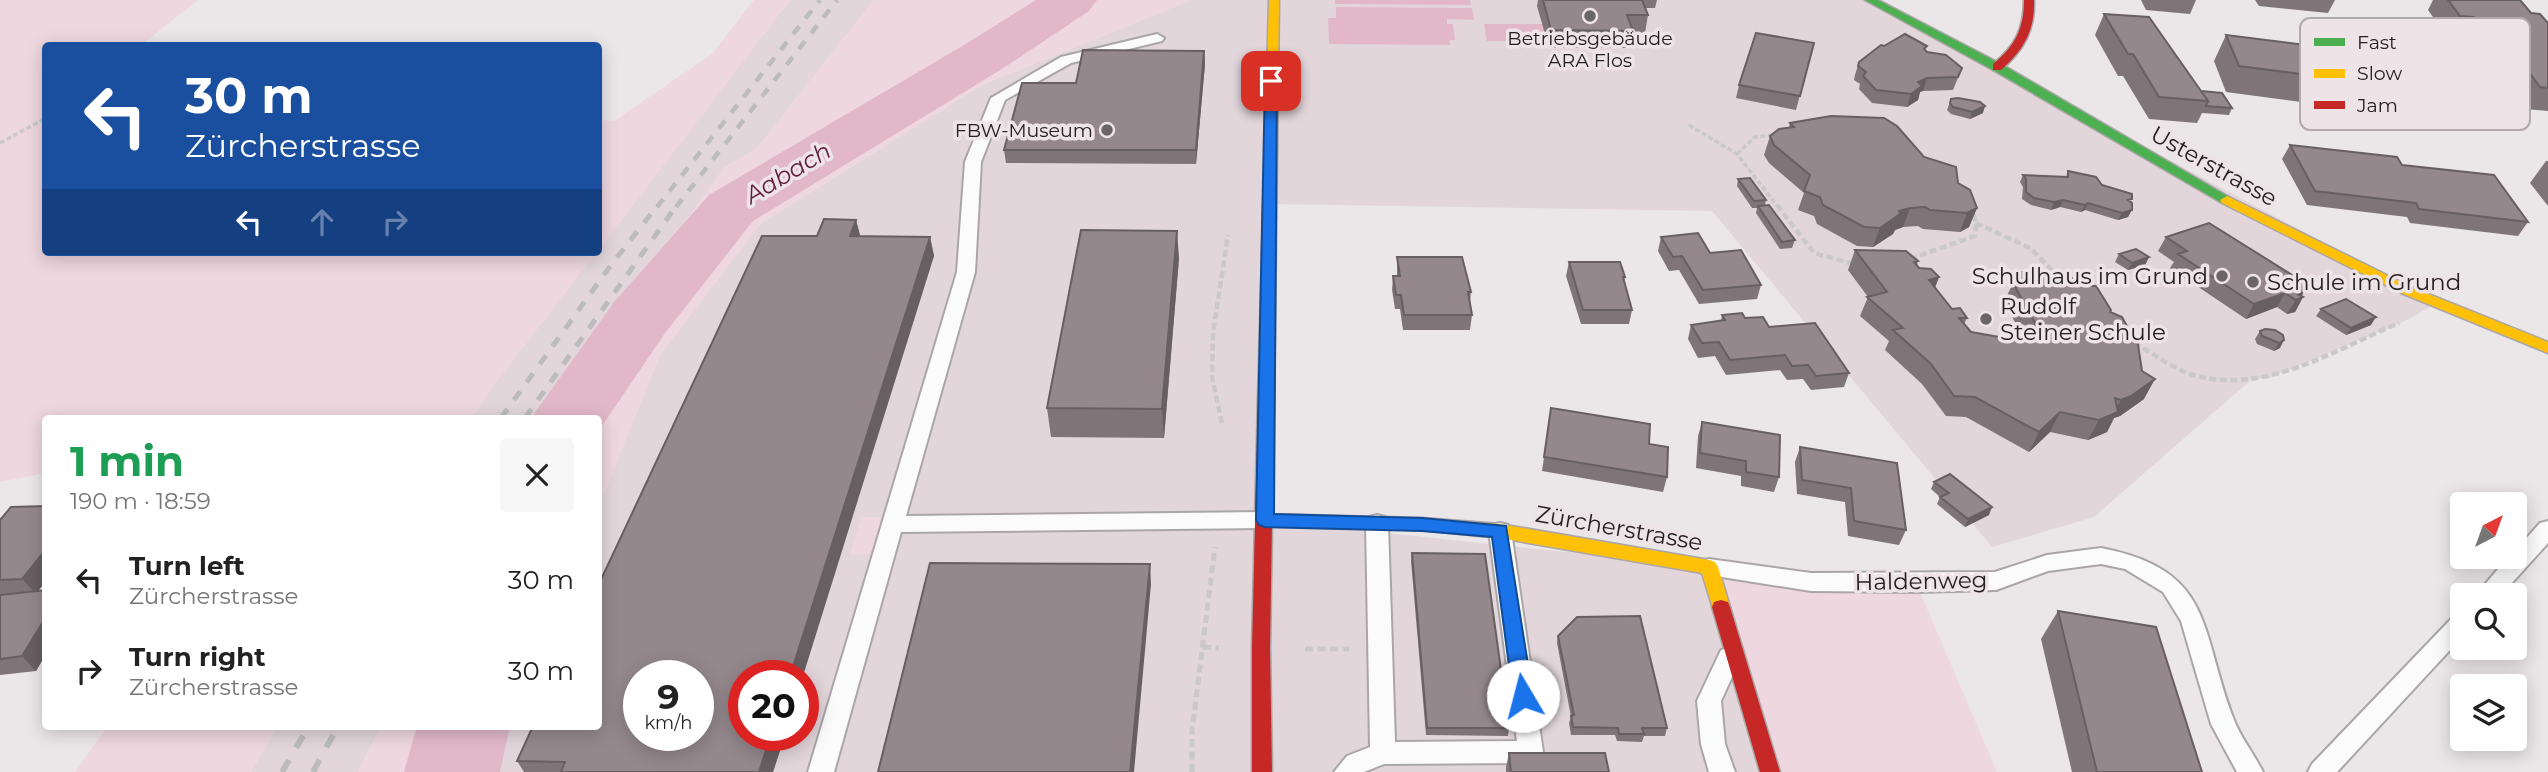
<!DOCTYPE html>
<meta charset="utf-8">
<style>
:root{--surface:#fff;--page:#f6f6f6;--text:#222;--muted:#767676}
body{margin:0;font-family:Montserrat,sans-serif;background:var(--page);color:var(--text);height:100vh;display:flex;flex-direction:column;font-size:26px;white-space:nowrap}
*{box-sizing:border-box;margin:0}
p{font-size:23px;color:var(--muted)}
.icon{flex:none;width:38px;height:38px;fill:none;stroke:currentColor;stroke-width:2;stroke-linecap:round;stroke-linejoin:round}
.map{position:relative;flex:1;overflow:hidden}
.sheet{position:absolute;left:42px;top:415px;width:560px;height:315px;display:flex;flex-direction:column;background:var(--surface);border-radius:7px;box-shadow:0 4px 18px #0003}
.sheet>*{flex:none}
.top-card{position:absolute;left:42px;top:42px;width:560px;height:214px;border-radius:7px;box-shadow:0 4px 18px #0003;background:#1a4fa0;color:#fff;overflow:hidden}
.needle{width:46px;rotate:41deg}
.fabs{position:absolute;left:2450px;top:492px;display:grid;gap:14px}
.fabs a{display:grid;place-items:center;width:77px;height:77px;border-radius:7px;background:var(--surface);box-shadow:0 4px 18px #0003;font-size:35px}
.speed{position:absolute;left:623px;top:660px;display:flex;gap:14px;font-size:35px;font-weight:700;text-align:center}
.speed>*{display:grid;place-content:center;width:91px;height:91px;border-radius:50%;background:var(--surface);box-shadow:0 4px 18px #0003;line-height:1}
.speed small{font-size:18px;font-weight:400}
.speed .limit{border:10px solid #d22;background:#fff;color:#111}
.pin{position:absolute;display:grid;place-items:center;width:60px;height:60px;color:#fff;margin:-30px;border-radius:14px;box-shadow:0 4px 10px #0006}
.me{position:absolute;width:77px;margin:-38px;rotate:352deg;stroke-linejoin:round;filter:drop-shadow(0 0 5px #0008)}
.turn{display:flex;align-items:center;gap:24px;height:147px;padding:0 28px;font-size:32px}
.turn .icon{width:91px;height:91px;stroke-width:2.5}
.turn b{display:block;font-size:49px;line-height:60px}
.lanes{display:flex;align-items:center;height:66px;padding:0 28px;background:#0003;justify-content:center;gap:35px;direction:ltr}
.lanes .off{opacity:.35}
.round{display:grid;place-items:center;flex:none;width:74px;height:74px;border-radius:7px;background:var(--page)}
.headline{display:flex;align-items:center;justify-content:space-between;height:119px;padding:0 28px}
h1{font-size:42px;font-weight:700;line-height:52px;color:#1e9e55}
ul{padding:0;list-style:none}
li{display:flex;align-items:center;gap:21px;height:91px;padding:0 28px}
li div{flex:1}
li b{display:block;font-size:26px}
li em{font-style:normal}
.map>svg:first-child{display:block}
.built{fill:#e2d6da;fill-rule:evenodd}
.green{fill:#eed7df}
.water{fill:#e2b8c8}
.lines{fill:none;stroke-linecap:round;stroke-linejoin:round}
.river{fill:#e2b8c8;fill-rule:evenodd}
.lane-casing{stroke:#aaa6a7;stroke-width:4}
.fast-casing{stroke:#aaa6a7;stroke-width:3}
.slow-casing{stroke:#aaa6a7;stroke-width:3}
.jam-casing{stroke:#aaa6a7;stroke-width:3}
.path-far2{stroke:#cac8c8;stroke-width:3.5;stroke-dasharray:5 2.5;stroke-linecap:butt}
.path-far1{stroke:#cac8c8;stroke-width:4.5;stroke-dasharray:7 3.5;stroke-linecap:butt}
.path{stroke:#cac8c8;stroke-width:5;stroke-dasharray:8 4.5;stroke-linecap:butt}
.lane{fill:#fcfbfc;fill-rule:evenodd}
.fast{fill:#4caf50;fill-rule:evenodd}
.slow{fill:#ffc107;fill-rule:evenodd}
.jam{fill:#c62828;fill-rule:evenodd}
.rail-far2{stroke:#bdbcbd;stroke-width:4.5;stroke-dasharray:10 10;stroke-linecap:butt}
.rail-far1{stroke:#bdbcbd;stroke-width:5;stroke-dasharray:11 11;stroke-linecap:butt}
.rail{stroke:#bdbcbd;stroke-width:6;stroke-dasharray:14 14;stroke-linecap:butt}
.wall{fill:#7f7579}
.shaded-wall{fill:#685f63}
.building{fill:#94888d;stroke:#685f63;stroke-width:2;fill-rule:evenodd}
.route{fill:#1a73e8;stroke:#114b97;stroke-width:2}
.poi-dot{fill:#6a6667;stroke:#eee3e7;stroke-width:2.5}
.labels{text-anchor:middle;stroke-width:7;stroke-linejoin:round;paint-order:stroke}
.far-poi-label{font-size:19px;fill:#252122;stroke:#eee3e7}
.street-label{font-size:23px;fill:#252122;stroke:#eee3e7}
.poi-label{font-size:23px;fill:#252122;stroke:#eee3e7;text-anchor:start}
.water-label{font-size:24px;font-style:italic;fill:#621f3e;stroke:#eee3e7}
.key{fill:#eee3e7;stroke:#b2a9ac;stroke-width:2}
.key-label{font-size:19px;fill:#252122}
</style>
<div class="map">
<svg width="2548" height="772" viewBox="0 0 2548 772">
<rect width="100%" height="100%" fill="#ebe6e8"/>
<path class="built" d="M790,0h84l-117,148 -33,20 -178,250h-74l18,-28z
M1191,0h679l567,303 -32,18 -133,56 -20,2 -158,138 -102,30 -280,-336 -442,-7 -5,316 444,47 61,205h-1280l18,-46h90l1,-221 61,-150 100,-131 222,-139zM639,676h59v59h-59zM744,676h59v59h-59z
M277,726h104l-23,46h-107z"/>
<path class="green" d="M0,0h198l-57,45 -95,1v206h551l-107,138 -18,28h-426l-1,55 -45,9z
M754,0h36l-191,250v-130l15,1 98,-67z
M874,0h317l-209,85 -222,139 -100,131 -61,150 -1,-87h-52l178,-250 33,-20z
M861,517h23l-10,37 -24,1z
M1709,567l207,16 81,189h-227z
M108,726h169l-26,46h-176z
M381,726h127l-18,46h-132z"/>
<path class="water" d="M1335,0h135l1,5 -136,-1z
M1336,7l136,1 2,12 -27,-1v5h6l2,16h-5v5l-121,-1 -1,-26h8z
M1484,24h59l4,17h-60z"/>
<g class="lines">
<path class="river" d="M1036,0h61l-8,11 -87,58 -249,152 -88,112 -67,99v-14h-67l84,-117 94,-106 255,-150z
M417,726h93l-10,46h-96z"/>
<g class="lane-casing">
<path id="lane" d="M1157,34l7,4 -2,3 -91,22 -66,37 -24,62 -6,110 -69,244 359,-4 8,2 3,6 -3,6 -8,2 -364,4 -67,240h-26l149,-500 8,-110 26,-64 70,-41z
M1377,515l8,2 3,6 7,219 122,-1 -28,-210 3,-6 8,-2 8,2 3,6 32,221 -3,8 -9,3 -147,1 -20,8h-30l13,-16 23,-9 -4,-224 3,-6z
M2548,521v22l-47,52h-25l33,-39h6v-5l25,-28z
M2101,548c115,22 98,83 133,172 7,18 20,34 29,52h-26l-26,-48 -30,-103 -18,-29 -38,-23 -24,-5 -53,7 -52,19 -80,2 -105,-1 -102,-16 -8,-2 -3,-6 3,-6 8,-2 102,14 184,-1 52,-17z
M2462,613v24l-125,135h-29l4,-8 142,-148z
M1729,648l8,2 4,7 -20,44 4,43 10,28h-26l-8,-28 -4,-43 24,-51z"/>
</g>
<g class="fast-casing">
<path id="fast" d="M1865,0h13l123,64 233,136 -7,4 -5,-1 -229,-133z"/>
</g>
<g class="slow-casing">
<path id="slow" d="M1269,0h10l-5,398 -8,5 -8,-5z
M2227,196l184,91 137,55v11l-147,-60 -179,-90 -2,-3z
M1265,514l157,4 78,6 209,36 6,2 3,5 12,40 -2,5 -7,2 -7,-2 -12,-39 -202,-35 -78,-8 -157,-4 -6,-1 -3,-5 3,-5z"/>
</g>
<g class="jam-casing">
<path id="jam" d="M2024,0h10c1,30 -10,50 -33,70h-8v-6c22,-18 31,-35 31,-64z
M1266,393l8,5 -4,250 2,124h-20v-124l6,-250z
M1721,600l7,2 2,5 50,165h-20l-48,-165 2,-5z"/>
</g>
<path class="path-far2" d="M1689,125l48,29 41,53
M0,143l46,-25
M1737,154l18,-17 20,-2"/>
<path class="path-far1" d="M1777,205l37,48 40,11
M1976,223l54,25 32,32
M1910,259l65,-23 1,-13 -4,-14
M2134,343c19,10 36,24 56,31 73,23 144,-24 209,-51
M1222,423l-10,-46 1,-44 15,-98"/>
<path class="path" d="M1203,647l16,1
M1305,649h44
M1192,772v-41l23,-184"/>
<use href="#lane" class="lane"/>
<use href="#fast" class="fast"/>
<use href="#slow" class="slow"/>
<use href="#jam" class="jam"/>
<path class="rail-far2" d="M657,207l163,-207
M676,207l161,-207"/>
<path class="rail-far1" d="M501,418l110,-153 47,-60
M525,418l152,-213"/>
<path class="rail" d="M282,772l27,-46
M313,772l25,-46"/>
</g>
<path class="wall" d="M1538,0h119l-2,8h-9l2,7 -3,18h-12l-3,15h-81l-12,-42z
M2141,0h55l-6,14 -44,-4z
M2255,0h80l-7,13 -69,-7z
M2433,0h87l11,13 17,10v88l-23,-2 -19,-27 -14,-1 -31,-42 -14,-2 -19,-27z
M2104,14l97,77 31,17 -3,7 -27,-2 -5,10 -48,-4 -26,-43h-5l-23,-41z
M2226,35l236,60 -16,26 -220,-29 -12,-31z
M1814,43l-18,67 -60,-12 3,-13z
M1884,46l42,5 36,17 -9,22 -30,1 -3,1 -2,8 -11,7 -35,-4 -13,-14 1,-5 -6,-4 1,-5 4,-13z
M1204,51l1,13 -9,100 -190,-1 -2,-13 72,-67z
M1951,99l32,14 -13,6 -19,-5 -4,-4z
M1790,123l134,34 34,26 19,25 -8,19 -9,5 -37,-3 -5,-3 -15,1 -8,3 -2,4 -20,13 -16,-1 -40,-22 -3,-8 -16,-6 6,-17 -35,-30 -5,-8 6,-19 19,-9z
M2290,145l112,20 126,57 -10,14 -108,-13 -3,-6 -100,-12 -25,-46z
M2546,161h2v45l-18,-23z
M2068,171l34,14 28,17 -2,15 -10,3 -33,-10 -4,2 -21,-5 -9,3 -20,-5 -9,-6 1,-12 -3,-5 3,-7 43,2z
M1738,179l28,21 -1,5 30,35 -3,8 -12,1 -24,-36 1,-5h-5l-15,-22z
M856,220l4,16 70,1 4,19 -190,479h41l-12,37h-249l-7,-11 300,-525z
M1661,237l49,16 51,32 -4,14 -58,5 -20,-34 -10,1 -11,-20z
M2166,237l135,59 2,1 -8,15 -8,2 -10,-7 -31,12 -76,-51 4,-6 -16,-11z
M1855,250l63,11 -1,4 2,3 20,9 -4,11 17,21 15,9 -3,6 7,8 34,6 18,-1 -19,-35 9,-19h2l5,-11 58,14 32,26 34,87 -24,17 -6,2 -7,14 -19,8 -38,-8 -21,20 -63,-35 -20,-1 -24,-32 -37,-34 4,-9 -29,-25 8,-19 -20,-27z
M2119,254l30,3 -4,8 -17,5 -13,-8z
M1397,257l74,35 -1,9 2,14 -2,15h-67l-3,-21h-5l-3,-19 1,-14h4z
M1179,258l-15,180 -113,-1 -4,-29z
M1569,262l56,15 -1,4 8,29 -3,14h-48l-15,-48z
M2321,309l50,16 -25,10 -30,-19z
M1722,315l23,3 24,9 80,46 -5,14 -33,3 -8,-11 -16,1 -7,-10 -54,5 -11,-19 -17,2 -10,-19 3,-14 30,-4z
M2275,330l5,18 -6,3 -17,-7 -2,-5 5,-8z
M1702,422l77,55 -5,15 -33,-6v-10l-45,-8 2,-32z
M1549,423l100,21 18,33 -4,15 -121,-21z
M1800,447l106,83 -7,15 -51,-9 -3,-34 -48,-8 -2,-32z
M1934,482l55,33 -24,12 -28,-23 3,-7 -9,-8z
M0,519l38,72 8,-1v64l-10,17 -36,4z
M1412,553l97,175 -1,8 -82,-1 -15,-174z
M2058,611l144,161h-130l-31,-133z
M1558,636l109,92 -2,8h-21l-2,6 -25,-1 -2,-6h-44l-2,-12 2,-6 -14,-74z
M1509,753l100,19h-103v-5z"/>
<path class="shaded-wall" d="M1204,51l1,13 -9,100v-14z
M1927,78l-4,13 -3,1 -2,8 -11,7 4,-13 7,-12z
M1985,106l-2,7 -13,6 2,-7z
M2063,200l-3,7 -9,3 3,-8z
M2088,203l-3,7 -4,2 4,-7z
M1910,208l-7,19 -8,3 -2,4 -20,13 7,-19 19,-17z
M1977,208l-8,19 -9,5 7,-19z
M2132,210l-4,7 -10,3 4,-7z
M856,220l5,19 -11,-3z
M1177,231l2,27 -15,180 -2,-29z
M930,237l4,19 -131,420h-13z
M2149,257l-4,8 -17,5 4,-7z
M1939,277l-8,20 -2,-17z
M2308,285l-8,14 3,-2 -8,15 -8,2 9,-14 -4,-9z
M2285,293l-8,14 -31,12 8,-15z
M2376,317l-5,8 -25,10 5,-7z
M2284,340l-4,8 -6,3 5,-8z
M2155,379l-11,20 -24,17 -6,2 -7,14 -19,8 11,-20 14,-6 8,-14z
M2060,412l-10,20 -21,20 10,-20z
M1992,507l-3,8 -24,12 3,-8z
M46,549v32l-10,13 -14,-15z
M1150,564l1,20 -17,188h-4z
M46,617v37l-10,17 -14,-15z
M771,735h14l-12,37h-14z"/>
<path class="building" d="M1543,0h99l6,15h-21l6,16 -82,-1z
M2448,0h72l11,13 9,1 8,9v65l-8,-1 -20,-27 -14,-1 -32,-42 -14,-1z
M2104,14l45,3 59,84 -49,-4 -26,-43h-5z
M1756,33l58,10 -14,53 -61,-11z
M1905,34l22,12 -3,3 3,3 19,3 16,13 -4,9 -31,1 -9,4 4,4 -11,8 -35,-4 -13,-14 3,-4 -8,-6 1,-4 22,-17 3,1z
M2226,35l215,27 21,33 -223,-29z
M1083,50l121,1 -8,99h-192l18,-67h54z
M2201,91l21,2 10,15 -26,-2 2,-5z
M1958,98l22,4 5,4 -13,6 -19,-5 -3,-4 1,-4z
M1831,116l53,2 13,8 27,31 32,10 2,16 12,7 7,18 -10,5 -37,-3 -5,-3 -15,1 -11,3 1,3 -20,14 -16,-1 -41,-22 -3,-8 -16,-6 6,-16 -36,-30 -4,-9 9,-7 15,-2 -4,-4z
M2290,145l107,12 5,8 92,10 34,47 -109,-13 -3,-6 -101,-12z
M2068,171l28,6 6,8 30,9v5l-4,1 4,3v7l-10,3 -34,-10 -3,2 -22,-5 -9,2 -20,-4 -8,-6v-13l-3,-4 45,2z
M1750,178l16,22 -12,1 -16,-22z
M1769,205l26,35 -13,2 -24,-36z
M824,219l32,1 -6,16 80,1 -140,439h-46v59h27l-12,37h-198l4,-10 -48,-1 16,-35h65v-140l164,-350h55zM639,676h59v59h-59z
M2209,223l99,62 -16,6 11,6 -7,3 -11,-7 -31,11 -76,-50 9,-3 -21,-14z
M1081,230l96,1 -15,178 -115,-1z
M1698,233l12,20 31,-3 20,35 -58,5 -21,-34 -9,1 -12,-20z
M2136,249l13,8 -17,6 -13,-9z
M1855,250l51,1 12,10 -4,1 5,6 12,1 8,8 -10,3 23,29 8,-1 7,10h-8l12,14 34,6h14l21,-6 -27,-49h10l-3,-11 53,6 5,8h18l15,24 -1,2 12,5 11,20 4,1 5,33 13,8 -24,17 -10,4 -6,-2 3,14 -19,8 -39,-8 -21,20 -64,-35 -21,-1 -23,-32 -38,-34 10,-2 -36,-31 20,-5z
M1397,257h65l9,35h-3l4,23h-68l-3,-20h-5l-3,-19h7z
M1569,262h51l5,15h-2l9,33h-49z
M2346,299l30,18 -25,11 -30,-19z
M1742,313l3,5 18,-1 6,10 46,-4 34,50 -33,3 -8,-11 -16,1 -7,-11 -55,5 -11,-18 -17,1 -11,-18 34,-5 -3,-5z
M2265,329l10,1 8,5 1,5 -5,3 -17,-7 -2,-5z
M1551,408l99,16 -1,20 19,3 -1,30 -123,-20z
M1702,422l78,13 -1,42 -33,-5v-11l-46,-8z
M1800,447l97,16 9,67 -52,-9 -3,-33 -49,-8z
M1950,474l42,33 -24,12 -28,-22 9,-4 -15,-11z
M46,506v43l-24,30 -22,1v-61h1l10,-12z
M1412,553l73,1 24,174h-82z
M930,563l220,1 -20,208h-252z
M46,590v27l-24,39 -22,3v-64z
M2058,611l98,16 46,145h-105z
M1640,616l27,112h-25l2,6h-25l-1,-6 -45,-1 -2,-11 3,-1 -16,-79 19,-19z
M1509,753h96l4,19h-98z"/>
<path class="route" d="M1271,77l6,4 -3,433 148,4 84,8 27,170 -3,6 -7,3 -7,-3 -3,-6 -21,-159 -70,-6 -157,-4 -6,-2 -3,-5 9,-439z"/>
<g class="poi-dot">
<circle cx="1590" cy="16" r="7"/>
<circle cx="1107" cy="130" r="7"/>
<circle cx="2222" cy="276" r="7"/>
<circle cx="2253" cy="282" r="7"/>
<circle cx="1986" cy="319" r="7"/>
</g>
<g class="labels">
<g class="far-poi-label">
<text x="1590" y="45">Betriebsgebäude<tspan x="1590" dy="22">ARA Flos</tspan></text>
<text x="1093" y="137" text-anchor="end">FBW-Museum</text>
</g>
<g class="street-label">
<text transform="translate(2214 166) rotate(29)" y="8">Usterstrasse</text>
<text transform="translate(1619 528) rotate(10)" y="8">Zürcherstrasse</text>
<text transform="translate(1921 581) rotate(-1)" y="8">Haldenweg</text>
</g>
<g class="poi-label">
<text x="2208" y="284" text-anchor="end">Schulhaus im Grund</text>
<text x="2267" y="290">Schule im Grund</text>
<text x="2000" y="314">Rudolf<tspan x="2000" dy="26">Steiner Schule</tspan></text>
</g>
<g class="water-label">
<text transform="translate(788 173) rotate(-31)" y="8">Aabach</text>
</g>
</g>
<rect x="2300" y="18" width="230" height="112" rx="10" class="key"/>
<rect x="2314" y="38" width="31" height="8" fill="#4caf50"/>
<rect x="2314" y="69" width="31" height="9" fill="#ffc107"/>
<rect x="2314" y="101" width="31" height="8" fill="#c62828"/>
<g class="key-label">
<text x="2357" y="49">Fast</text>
<text x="2357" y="80">Slow</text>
<text x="2357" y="112">Jam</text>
</g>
</svg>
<div class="fabs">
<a><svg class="needle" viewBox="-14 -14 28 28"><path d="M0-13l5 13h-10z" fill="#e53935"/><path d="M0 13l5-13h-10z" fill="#767676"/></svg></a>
<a><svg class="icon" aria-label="search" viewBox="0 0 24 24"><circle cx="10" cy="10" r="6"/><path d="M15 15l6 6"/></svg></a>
<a><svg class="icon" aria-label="layers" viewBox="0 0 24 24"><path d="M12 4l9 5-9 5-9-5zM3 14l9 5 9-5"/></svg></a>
</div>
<div class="speed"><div>9<small>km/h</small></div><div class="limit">20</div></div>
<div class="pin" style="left:1271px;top:81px;background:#d93025"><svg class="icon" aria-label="arrive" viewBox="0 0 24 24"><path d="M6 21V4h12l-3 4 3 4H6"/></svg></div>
<svg class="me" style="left:1523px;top:696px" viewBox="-20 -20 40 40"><circle r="19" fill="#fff"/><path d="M0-13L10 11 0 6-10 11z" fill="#1a73e8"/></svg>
<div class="top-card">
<div class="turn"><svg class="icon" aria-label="left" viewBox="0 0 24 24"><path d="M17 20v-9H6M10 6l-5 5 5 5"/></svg><div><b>30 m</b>Zürcherstrasse</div></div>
<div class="lanes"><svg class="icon" aria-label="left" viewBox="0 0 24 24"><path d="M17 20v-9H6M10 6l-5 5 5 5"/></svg><svg class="icon off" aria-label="ahead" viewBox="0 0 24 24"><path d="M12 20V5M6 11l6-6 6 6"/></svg><svg class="icon off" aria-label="right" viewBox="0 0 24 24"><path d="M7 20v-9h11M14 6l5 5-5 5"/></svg></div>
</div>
<section class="sheet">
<div class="headline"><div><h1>1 min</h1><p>190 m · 18:59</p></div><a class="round"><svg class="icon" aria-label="close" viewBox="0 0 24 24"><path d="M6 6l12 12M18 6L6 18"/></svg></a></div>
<ul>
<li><svg class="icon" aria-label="left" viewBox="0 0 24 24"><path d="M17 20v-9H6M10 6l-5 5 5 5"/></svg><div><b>Turn left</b><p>Zürcherstrasse</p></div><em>30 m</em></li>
<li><svg class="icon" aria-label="right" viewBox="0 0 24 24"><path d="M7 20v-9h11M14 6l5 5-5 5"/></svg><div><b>Turn right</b><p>Zürcherstrasse</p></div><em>30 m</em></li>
</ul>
</section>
</div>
